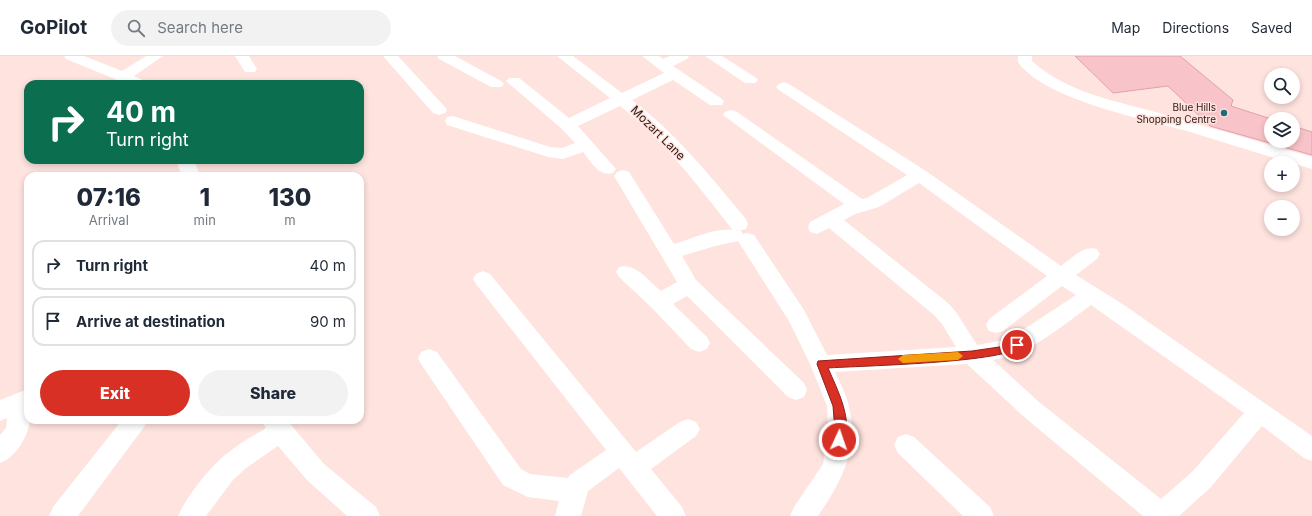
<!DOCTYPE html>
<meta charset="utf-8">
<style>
:root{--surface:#fff;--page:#f2f2f3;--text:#1f2937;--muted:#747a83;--line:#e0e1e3;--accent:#d93025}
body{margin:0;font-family:Inter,sans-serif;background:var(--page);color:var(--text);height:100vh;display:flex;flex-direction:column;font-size:15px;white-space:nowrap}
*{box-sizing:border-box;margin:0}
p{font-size:13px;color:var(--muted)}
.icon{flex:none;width:22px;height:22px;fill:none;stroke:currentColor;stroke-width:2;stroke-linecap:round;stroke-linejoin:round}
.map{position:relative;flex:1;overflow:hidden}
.sheet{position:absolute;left:24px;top:116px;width:340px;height:252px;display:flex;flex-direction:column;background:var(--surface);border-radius:12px;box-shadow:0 2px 6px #0003}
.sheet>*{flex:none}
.guide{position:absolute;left:24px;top:24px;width:340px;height:84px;border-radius:12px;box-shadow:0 2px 6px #0003;background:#0b6e4f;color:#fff;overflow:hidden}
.fabs{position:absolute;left:1264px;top:12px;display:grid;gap:8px}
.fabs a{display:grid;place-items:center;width:36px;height:36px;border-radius:50%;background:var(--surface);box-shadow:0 2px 6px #0003;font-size:20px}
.pin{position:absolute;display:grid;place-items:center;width:34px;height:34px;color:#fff;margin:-17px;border:2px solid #fff;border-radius:50%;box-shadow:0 1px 4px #0007}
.me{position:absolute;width:44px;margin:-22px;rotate:3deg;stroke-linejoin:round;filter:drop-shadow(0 0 3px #0008)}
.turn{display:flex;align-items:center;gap:14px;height:84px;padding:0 16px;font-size:18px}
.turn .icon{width:52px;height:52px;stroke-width:2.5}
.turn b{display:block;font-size:28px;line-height:34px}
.eta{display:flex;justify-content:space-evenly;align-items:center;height:68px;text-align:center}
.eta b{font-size:24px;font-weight:800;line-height:28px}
.action{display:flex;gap:8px;margin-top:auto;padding:8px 16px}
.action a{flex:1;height:46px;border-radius:24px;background:var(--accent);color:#fff;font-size:16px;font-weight:800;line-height:46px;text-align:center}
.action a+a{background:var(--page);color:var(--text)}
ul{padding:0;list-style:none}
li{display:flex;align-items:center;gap:12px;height:50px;margin:0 8px 6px;padding:0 8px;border:2px solid var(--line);border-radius:12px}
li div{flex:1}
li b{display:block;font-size:15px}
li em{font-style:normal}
header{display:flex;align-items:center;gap:24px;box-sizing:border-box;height:56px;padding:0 20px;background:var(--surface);border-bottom:1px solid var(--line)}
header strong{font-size:19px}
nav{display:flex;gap:22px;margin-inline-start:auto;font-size:14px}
.search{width:280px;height:36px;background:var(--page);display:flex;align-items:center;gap:10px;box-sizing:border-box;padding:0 14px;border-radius:22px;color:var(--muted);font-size:15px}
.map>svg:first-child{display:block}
.building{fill:#f9c4c9;stroke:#e0a1a8}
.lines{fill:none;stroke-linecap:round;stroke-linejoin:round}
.minor{fill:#fff;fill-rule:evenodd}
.route{fill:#d93025;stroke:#8d1f18}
.slow{fill:#f59e0b}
.poi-dot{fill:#226a77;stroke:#fee3de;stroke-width:1.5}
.labels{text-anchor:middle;stroke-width:3;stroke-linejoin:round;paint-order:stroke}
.far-poi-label{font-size:10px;fill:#2c1611;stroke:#fee3de;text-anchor:end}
.street-label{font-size:12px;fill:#2c1611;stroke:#fee3de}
</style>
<header>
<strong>GoPilot</strong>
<div class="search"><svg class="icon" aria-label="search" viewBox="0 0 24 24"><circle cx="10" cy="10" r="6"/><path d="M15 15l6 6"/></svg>Search here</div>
<nav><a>Map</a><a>Directions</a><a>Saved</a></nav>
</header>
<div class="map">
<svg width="1312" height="460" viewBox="0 0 1312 460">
<rect width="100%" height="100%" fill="#fee3de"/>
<path class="building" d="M1075,0h105l53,44 -2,6 40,13v22h22v-15l19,6v23l-102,-29 -42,-40 -55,7z"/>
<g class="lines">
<path class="minor" d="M64,0h20l38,15 24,-15h17l-29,20 11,5 3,3h-21l-61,-25z
M235,0h14l8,13 -2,3h-10z
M383,0h15l47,51 2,3 -2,3 -6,2 -6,-2z
M437,0h18l46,25 3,3 -3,3h-10l-52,-28z
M557,0h16l49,37 42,-20 -22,-17h17l4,3 7,-3h19l-2,3 -14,7 49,33 2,3 -2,3h-12l-37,-25 -41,20c44,33 79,77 114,119l2,5 -2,5 -7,2 -7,-2c-34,-43 -68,-89 -112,-123l-42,20 38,43 -3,4c-14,4 -22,-11 -30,-21l-20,7 -15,-2 -101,-32 -2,-4 2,-4 6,-1 97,31 12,1 13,-5 -13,-14 -56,-48 3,-3h10l50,40 41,-20z
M705,0h17l33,21 3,3 -3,3h-10z
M1018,0h14v5c36,33 89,41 134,54 49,14 97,28 146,42v12c-42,-12 -83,-25 -125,-38 -44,-12 -144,-32 -169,-69z
M784,26l5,2 137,87 135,95c11,-8 22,-21 36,-17l3,5 -3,5 -21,16 48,30 188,131v25l-8,-3 -42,-32 -52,62 -31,28h-36l-120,-100 -56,-52 -132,8c5,11 12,23 14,35 10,43 -8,75 -31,109h-28l4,-9 29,-43 5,-34 -1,-24 -17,-42 -21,-43 -51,-80 -23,5 -33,10 14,24 108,103 3,7 -3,7 -8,3 -8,-3 -101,-101 -14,8 34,33 3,6 -3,6 -8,3 -8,-3 -39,-41 -33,-31 -3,-5 3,-5c16,-5 30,14 42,24l16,-9 -63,-106 3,-4 6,-2 6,2 45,72c20,-6 46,-19 67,-13l2,3 4,-1 7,2 50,75 23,45 129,-8 -14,-23 -8,-9 -105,-87 -12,6 -7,-2 -2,-5 2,-5 34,-18 -121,-89 2,-3 6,-2 6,2 125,87 5,-1 40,-23 -128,-85 -3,-3 3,-3zM919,127l128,93 -58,43 -3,6 3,6 7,2 7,-2 59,-45 14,9 -67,44 -32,6 -21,-33 -8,-9 -104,-83 11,-6 24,-7zM1091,249l153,108 -52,59 -31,27 -122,-97 -46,-42c38,-6 67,-33 98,-55z
M176,104h18l6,16h-18z
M483,215l7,3 146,178 44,-30 8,-3 8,3 4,7 -4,7 -45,33 31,38 4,9h-29l-38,-48 -31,23 -7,25h-26l4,-15 -31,-4 -25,-12 -82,-121 -3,-6 3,-6 8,-3 8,3 84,117 9,5 38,4 2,-3 36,-25 -130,-166 -3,-5 3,-5z
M28,333v31h2c-2,17 -14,37 -30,43v-28l6,-7 1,-10 -7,3v-21z
M122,364h26l-4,7 -66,89h-29l4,-9z
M261,364h26l37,44 52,43 4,9h-33l-40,-36 -29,-34 -32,22 -13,12 -27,36h-28c8,-19 34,-52 51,-64 11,-9 24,-16 37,-24z
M906,378l8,3 76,70 4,9h-31l-65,-63 -4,-8 4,-8z"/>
</g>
<path class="route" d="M1017,285l4,1 1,3c-9,18 -167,21 -194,23 9,21 26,53 15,75l-4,2 -3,-2 -3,-37 -16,-42 1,-3 154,-10 34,-5z"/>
<path class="slow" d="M958,296l5,4 -5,4 -55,3 -5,-4 5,-4z"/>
<circle class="poi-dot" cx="1224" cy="57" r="4"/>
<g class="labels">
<g class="far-poi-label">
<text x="1216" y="55">Blue Hills<tspan x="1216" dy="12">Shopping Centre</tspan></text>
</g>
<g class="street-label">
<text transform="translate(658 77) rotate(45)" y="4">Mozart Lane</text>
</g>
</g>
</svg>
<div class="fabs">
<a><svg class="icon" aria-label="search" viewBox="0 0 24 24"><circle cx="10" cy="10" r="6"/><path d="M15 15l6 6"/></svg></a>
<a><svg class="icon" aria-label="layers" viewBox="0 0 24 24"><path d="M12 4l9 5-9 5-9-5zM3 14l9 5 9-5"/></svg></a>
<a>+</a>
<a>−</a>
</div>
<div class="pin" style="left:1017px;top:289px;background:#d93025"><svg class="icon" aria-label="arrive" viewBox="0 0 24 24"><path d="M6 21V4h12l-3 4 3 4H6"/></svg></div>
<svg class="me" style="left:839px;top:384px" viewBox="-20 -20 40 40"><circle r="17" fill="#d93025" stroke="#fff" stroke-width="3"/><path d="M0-11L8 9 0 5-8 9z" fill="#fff"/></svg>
<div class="guide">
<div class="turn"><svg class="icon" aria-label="right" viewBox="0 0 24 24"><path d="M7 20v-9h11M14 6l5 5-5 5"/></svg><div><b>40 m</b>Turn right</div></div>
</div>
<section class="sheet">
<div class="eta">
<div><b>07:16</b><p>Arrival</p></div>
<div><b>1</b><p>min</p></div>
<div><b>130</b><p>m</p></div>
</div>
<ul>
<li><svg class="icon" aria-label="right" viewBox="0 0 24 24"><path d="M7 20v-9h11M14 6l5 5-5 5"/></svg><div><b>Turn right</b></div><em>40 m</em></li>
<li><svg class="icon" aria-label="arrive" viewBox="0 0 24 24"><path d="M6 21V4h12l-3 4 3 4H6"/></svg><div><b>Arrive at destination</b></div><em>90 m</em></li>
</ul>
<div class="action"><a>Exit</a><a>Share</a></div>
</section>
</div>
